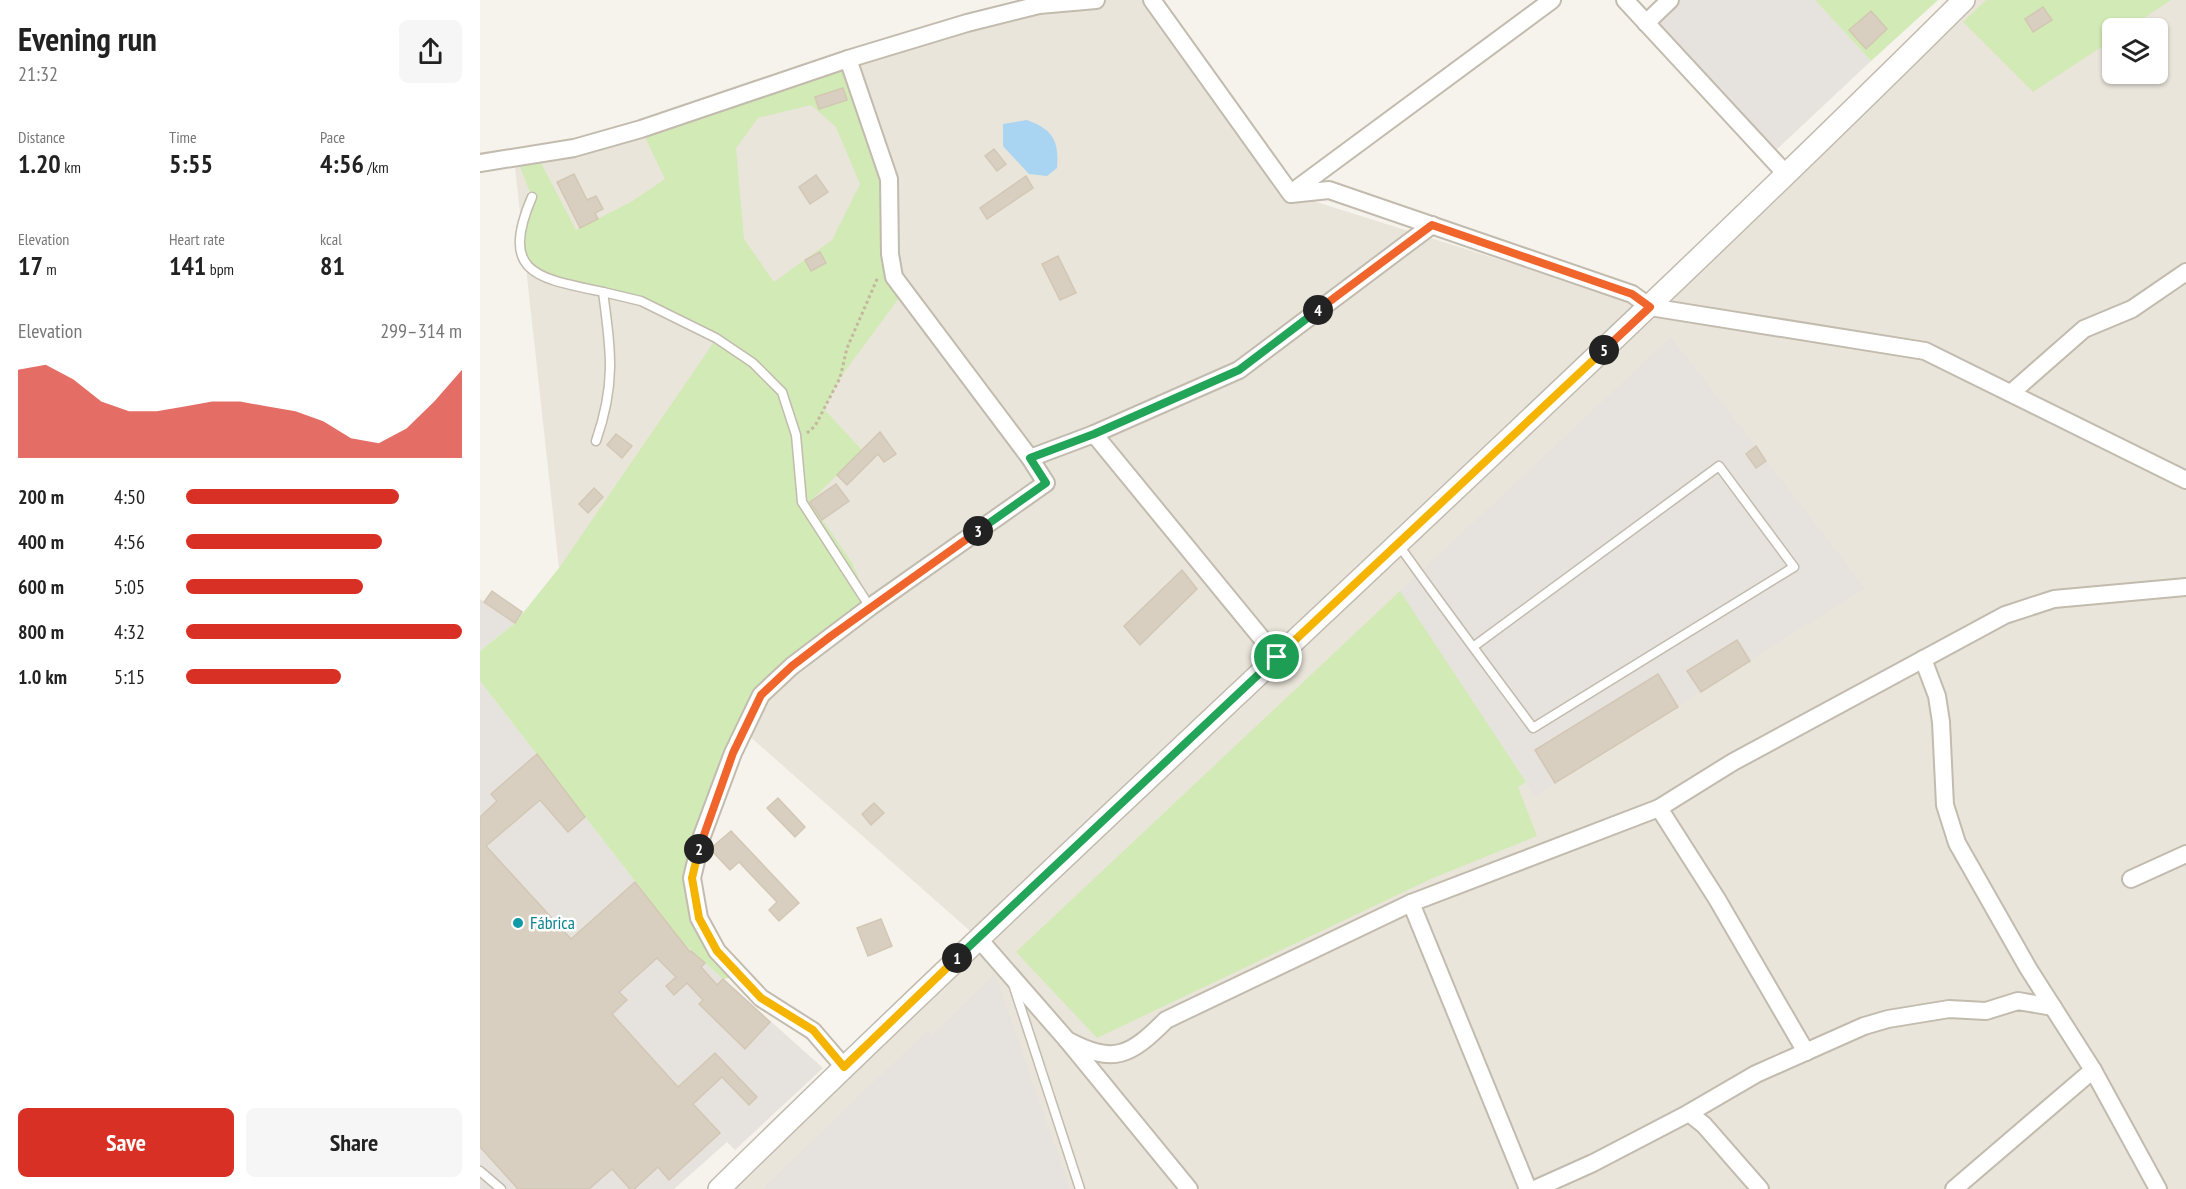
<!DOCTYPE html>
<meta charset="utf-8">
<style>
:root{--surface:#fff;--page:#f6f6f6;--text:#222;--muted:#767676;--accent:#d93025}
body{margin:0;font-family:"PT Sans Narrow",sans-serif;background:var(--page);color:var(--text);height:100vh;display:flex;flex-direction:column;font-size:22px;white-space:nowrap}
*{box-sizing:border-box;margin:0}
p{font-size:20px;color:var(--muted)}
.icon{flex:none;width:33px;height:33px;fill:none;stroke:currentColor;stroke-width:2;stroke-linecap:round;stroke-linejoin:round}
.map{position:relative;flex:1;overflow:hidden}
.side{display:flex;flex-direction:column;background:var(--surface);width:480px}
.side>*{flex:none}
.buttons{position:absolute;left:1622px;top:18px;display:grid;gap:12px}
.buttons a{display:grid;place-items:center;width:66px;height:66px;border-radius:9px;background:var(--surface);box-shadow:0 2px 4px #0004;font-size:30px}
.pin{position:absolute;display:grid;place-items:center;width:51px;height:51px;color:#fff;margin:-26px;border:3px solid #fff;border-radius:50%;box-shadow:0 2px 6px #0007}
.km{position:absolute;width:30px;height:30px;margin:-15px;border-radius:50%;background:#222;color:#fff;font-size:16px;line-height:30px;text-align:center}
.round{display:grid;place-items:center;flex:none;width:63px;height:63px;border-radius:9px;background:var(--page)}
.head{display:flex;align-items:center;justify-content:space-between;height:102px;padding:0 18px}
h1{font-size:33px;font-weight:800;line-height:45px}
.figures{display:grid;grid-template-columns:repeat(3,1fr);gap:9px;height:102px;padding:6px 18px}
.figures div{display:grid;align-content:center}
.figures b{font-size:26px;font-weight:800}
.figures small{font-size:16px;font-weight:400}
.figures p{font-size:16px}
.chart{height:168px;padding:12px 18px}
.chart p{display:flex;justify-content:space-between}
.chart svg{width:100%;height:108px;margin-top:6px;fill:var(--accent);opacity:.7}
.action{display:flex;gap:12px;margin-top:auto;padding:12px 18px}
.action a{flex:1;height:69px;border-radius:9px;background:var(--accent);color:#fff;font-size:24px;font-weight:800;line-height:69px;text-align:center}
.action a+a{background:var(--page);color:var(--text)}
ul{padding:0 18px;list-style:none;font-size:20px}
li{display:grid;grid-template-columns:96px 72px 1fr;align-items:center;height:45px}
li i{height:15px;border-radius:8px;background:var(--accent)}
main{display:flex;flex:1;min-height:0}
.map>svg:first-child{display:block}
.residential{fill:#eae5da;fill-rule:evenodd}
.industrial{fill:#e6e2dd}
.green{fill:#d2eab5;fill-rule:evenodd}
.water{fill:#a9d4f2}
.building{fill:#d8cfc1;stroke:#d3c7b4;stroke-width:1.5}
.lines{fill:none;stroke-linecap:round;stroke-linejoin:round}
.service-casing{stroke:#c2bbae;stroke-width:11}
.minor-casing{stroke:#c2bbae;stroke-width:20}
.tertiary-casing{stroke:#c2bbae;stroke-width:24}
.path{stroke:#c4b79f;stroke-width:3;stroke-dasharray:3 3;stroke-linecap:butt}
.service{stroke:#fff;stroke-width:8}
.minor{stroke:#fff;stroke-width:16}
.tertiary{stroke:#fff;stroke-width:21}
.split-1-casing{stroke:#fff;stroke-width:12}
.split-2-casing{stroke:#fff;stroke-width:12}
.split-3-casing{stroke:#fff;stroke-width:12}
.split-4-casing{stroke:#fff;stroke-width:12}
.split-5-casing{stroke:#fff;stroke-width:12}
.split-6-casing{stroke:#fff;stroke-width:12}
.split-1{stroke:#22a559;stroke-width:8}
.split-2{stroke:#f5b400;stroke-width:8}
.split-3{stroke:#f0652b;stroke-width:8}
.split-4{stroke:#22a559;stroke-width:8}
.split-5{stroke:#f0652b;stroke-width:8}
.split-6{stroke:#f5b400;stroke-width:8}
.culture-dot{fill:#0f9aa8;stroke:#fff;stroke-width:2}
.labels{text-anchor:middle;stroke-width:5;stroke-linejoin:round;paint-order:stroke}
.culture-label{font-size:18px;fill:#0d838f;stroke:#fff;text-anchor:start}
</style>
<main>
<section class="side">
<div class="head"><div><h1>Evening run</h1><p>21:32</p></div><a class="round"><svg class="icon" aria-label="share" viewBox="0 0 24 24"><path d="M12 15V3M7 8l5-5 5 5M5 13v7h14v-7"/></svg></a></div>
<div class="figures">
<div><p>Distance</p><b>1.20<small> km</small></b></div>
<div><p>Time</p><b>5:55</b></div>
<div><p>Pace</p><b>4:56<small> /km</small></b></div>
</div>
<div class="figures">
<div><p>Elevation</p><b>17<small> m</small></b></div>
<div><p>Heart rate</p><b>141<small> bpm</small></b></div>
<div><p>kcal</p><b>81</b></div>
</div>
<div class="chart"><p><span>Elevation</span>299–314 m</p>
<svg viewBox="0 0 160 44" preserveAspectRatio="none"><path d="M0 44V8L10 6L20 12L30 21L40 25L50 25L60 23L70 21L80 21L90 23L100 25L110 29L120 36L130 38L140 32L150 21L160 8V44z"/></svg>
</div>
<ul>
<li><b>200 m</b>4:50<i style="width:77%"></i></li>
<li><b>400 m</b>4:56<i style="width:71%"></i></li>
<li><b>600 m</b>5:05<i style="width:64%"></i></li>
<li><b>800 m</b>4:32<i style="width:100%"></i></li>
<li><b>1.0 km</b>5:15<i style="width:56%"></i></li>
</ul>
<div class="action"><a>Save</a><a>Share</a></div>
</section>
<div class="map">
<svg width="1706" height="1189" viewBox="0 0 1706 1189">
<rect width="100%" height="100%" fill="#f6f3ec"/>
<path class="residential" d="M616,0H672L811,194L1170,307L1484,0H1706V1189H239L498,938L79,568L34,158L559,5ZM1632,28H1677V74H1632Z"/>
<g class="industrial">
<path d="M1201,0H1335L1391,61L1295,151L1177,22Z"/>
<path d="M1191,337L1385,588L1055,796L920,591Z"/>
<path d="M0,599L35,623L0,651Z"/>
<path d="M0,681L202,942L343,1068L255,1150L247,1142L194,1189H0Z"/>
<path d="M515,974L590,1189H282L448,1030L452,1035Z"/>
</g>
<g class="green">
<path d="M1335,0H1458L1391,61Z"/>
<path d="M1506,0H1691L1649,28H1632V40L1553,92L1483,22Z"/>
<path d="M366,59L409,179L414,277L419,298L360,378L344,409L382,450L330,502L373,564L390,607L281,695L212,878L219,918L260,976L243,979L202,942L0,681V651L35,623L79,568L236,339L161,301L51,271L40,252L52,197L40,167L61,163L96,230L151,202L185,179L161,129ZM331,105L356,127L380,184L352,240L294,282L264,239L256,148L278,118Z"/>
<path d="M920,591L1046,782L1038,787L1057,836L953,878L617,1038L536,952Z"/>
</g>
<path class="water" d="M547,120C573,130 579,140 577,168L567,176L549,174L523,146V124Z"/>
<g class="building">
<path d="M1563,7L1572,20L1553,32L1545,19Z"/>
<path d="M1391,11L1407,29L1386,49L1369,30Z"/>
<path d="M363,88L367,100L339,109L335,97Z"/>
<path d="M514,149L526,164L517,171L505,156Z"/>
<path d="M94,174L107,200L116,196L123,209L115,213L118,219L100,228L77,182Z"/>
<path d="M336,175L348,192L330,204L319,187Z"/>
<path d="M546,176L553,188L507,219L500,208Z"/>
<path d="M340,252L346,263L331,271L325,260Z"/>
<path d="M578,256L596,293L580,300L562,264Z"/>
<path d="M400,432L416,454L404,462L398,454L367,485L357,475Z"/>
<path d="M136,434L152,446L142,458L127,445Z"/>
<path d="M1276,446L1286,461L1276,468L1266,454Z"/>
<path d="M356,484L369,501L342,520L330,502Z"/>
<path d="M114,488L123,497L108,513L99,504Z"/>
<path d="M702,570L717,589L660,645L644,626Z"/>
<path d="M12,591L42,612L35,623L4,602Z"/>
<path d="M1257,640L1270,661L1221,692L1207,671Z"/>
<path d="M1178,674L1198,707L1075,783L1055,750Z"/>
<path d="M57,754L105,817L88,832L60,800L6,846L91,939L155,882L210,952L211,951L225,963L221,967L237,985L243,979L290,1022L265,1049L219,1004L223,1000L207,983L194,995L186,986L196,977L177,958L139,992L147,1000L132,1014L198,1087L235,1053L277,1097L269,1105L242,1077L213,1104L240,1133L189,1180L178,1167L154,1189H150L132,1169L109,1189H38L0,1147V817L17,801L11,794Z"/>
<path d="M298,798L325,827L315,837L287,808Z"/>
<path d="M394,803L404,813L391,825L382,814Z"/>
<path d="M251,831L319,903L299,921L289,910L297,902L259,862L250,870L230,849Z"/>
<path d="M401,919L412,946L388,956L377,928Z"/>
</g>
<g class="lines">
<defs>
<g id="service">
<path d="M52,197C19,274 57,278 123,292"/>
<path d="M116,441C136,384 131,351 123,292L161,301L236,338L273,363L302,392L316,435L322,502L390,607"/>
<path d="M918,544C962,606 1008,667 1053,728L1314,567L1239,466L993,647"/>
<path d="M533,984L600,1189"/>
<path d="M0,1171L21,1189"/>
</g>
<g id="minor">
<path d="M672,0L811,194L849,190L1152,294L1170,307L1445,351L1706,480"/>
<path d="M1145,0L1307,175"/>
<path d="M1166,23L1190,0"/>
<path d="M368,59L409,179L410,254L414,277L550,458L614,434L759,370L952,225"/>
<path d="M0,163L94,148L161,129L368,59L487,23L559,5L616,0"/>
<path d="M811,193L1072,0"/>
<path d="M1531,393L1604,329L1652,309L1706,272"/>
<path d="M614,434L797,657"/>
<path d="M1443,659L1457,696L1461,722L1465,805L1477,843L1548,968L1613,1070L1678,1189"/>
<path d="M1179,808L1237,899L1326,1052"/>
<path d="M1651,879L1706,854"/>
<path d="M931,903L1048,1189"/>
<path d="M498,938L587,1040L709,1189"/>
<path d="M587,1040C634,1065 650,1056 686,1020L931,903L1179,808L1253,762L1525,615L1574,599L1706,587"/>
<path d="M364,1067L333,1031L281,998L237,951L219,918L212,878L222,836L253,753L281,695L312,666L390,607L566,483L550,458"/>
<path d="M1209,1113L1224,1125L1280,1189"/>
<path d="M1055,1189L1113,1163L1209,1113L1276,1074L1384,1026L1408,1019L1469,1009L1506,1011L1538,1001L1573,1007"/>
<path d="M1474,1189L1613,1070"/>
</g>
<path id="tertiary" d="M239,1189C649,788 1077,404 1484,0"/>
</defs>
<use href="#service" class="service-casing"/>
<use href="#minor" class="minor-casing"/>
<use href="#tertiary" class="tertiary-casing"/>
<path class="path" d="M327,433L335,426L360,378L367,348L398,277"/>
<use href="#service" class="service"/>
<use href="#minor" class="minor"/>
<use href="#tertiary" class="tertiary"/>
</g>
<g class="lines">
<defs>
<path id="split-1" d="M477,958L797,657"/>
<path id="split-2" d="M219,849L212,878L219,918L237,951L281,998L333,1030L364,1067L477,958"/>
<path id="split-3" d="M219,849L253,753L281,695L312,666L351,636L498,531"/>
<path id="split-4" d="M498,531L566,483L550,458L614,434L759,370L838,310"/>
<path id="split-5" d="M838,310L952,225L1152,294L1170,307L1124,350"/>
<path id="split-6" d="M797,657L1124,350"/>
</defs>
<use href="#split-1" class="split-1-casing"/>
<use href="#split-2" class="split-2-casing"/>
<use href="#split-3" class="split-3-casing"/>
<use href="#split-4" class="split-4-casing"/>
<use href="#split-5" class="split-5-casing"/>
<use href="#split-6" class="split-6-casing"/>
<use href="#split-1" class="split-1"/>
<use href="#split-2" class="split-2"/>
<use href="#split-3" class="split-3"/>
<use href="#split-4" class="split-4"/>
<use href="#split-5" class="split-5"/>
<use href="#split-6" class="split-6"/>
</g>
<circle class="culture-dot" cx="38" cy="923" r="6"/>
<g class="labels">
<g class="culture-label">
<text x="50" y="929">Fábrica</text>
</g>
</g>
</svg>
<div class="buttons">
<a><svg class="icon" aria-label="layers" viewBox="0 0 24 24"><path d="M12 4l9 5-9 5-9-5zM3 14l9 5 9-5"/></svg></a>
</div>
<div class="pin" style="left:797px;top:657px;background:#1e9e55"><svg class="icon" aria-label="arrive" viewBox="0 0 24 24"><path d="M6 21V4h12l-3 4 3 4H6"/></svg></div>
<b class="km" style="left:477px;top:958px">1</b>
<b class="km" style="left:219px;top:849px">2</b>
<b class="km" style="left:498px;top:531px">3</b>
<b class="km" style="left:838px;top:310px">4</b>
<b class="km" style="left:1124px;top:350px">5</b>
</div>
</main>
